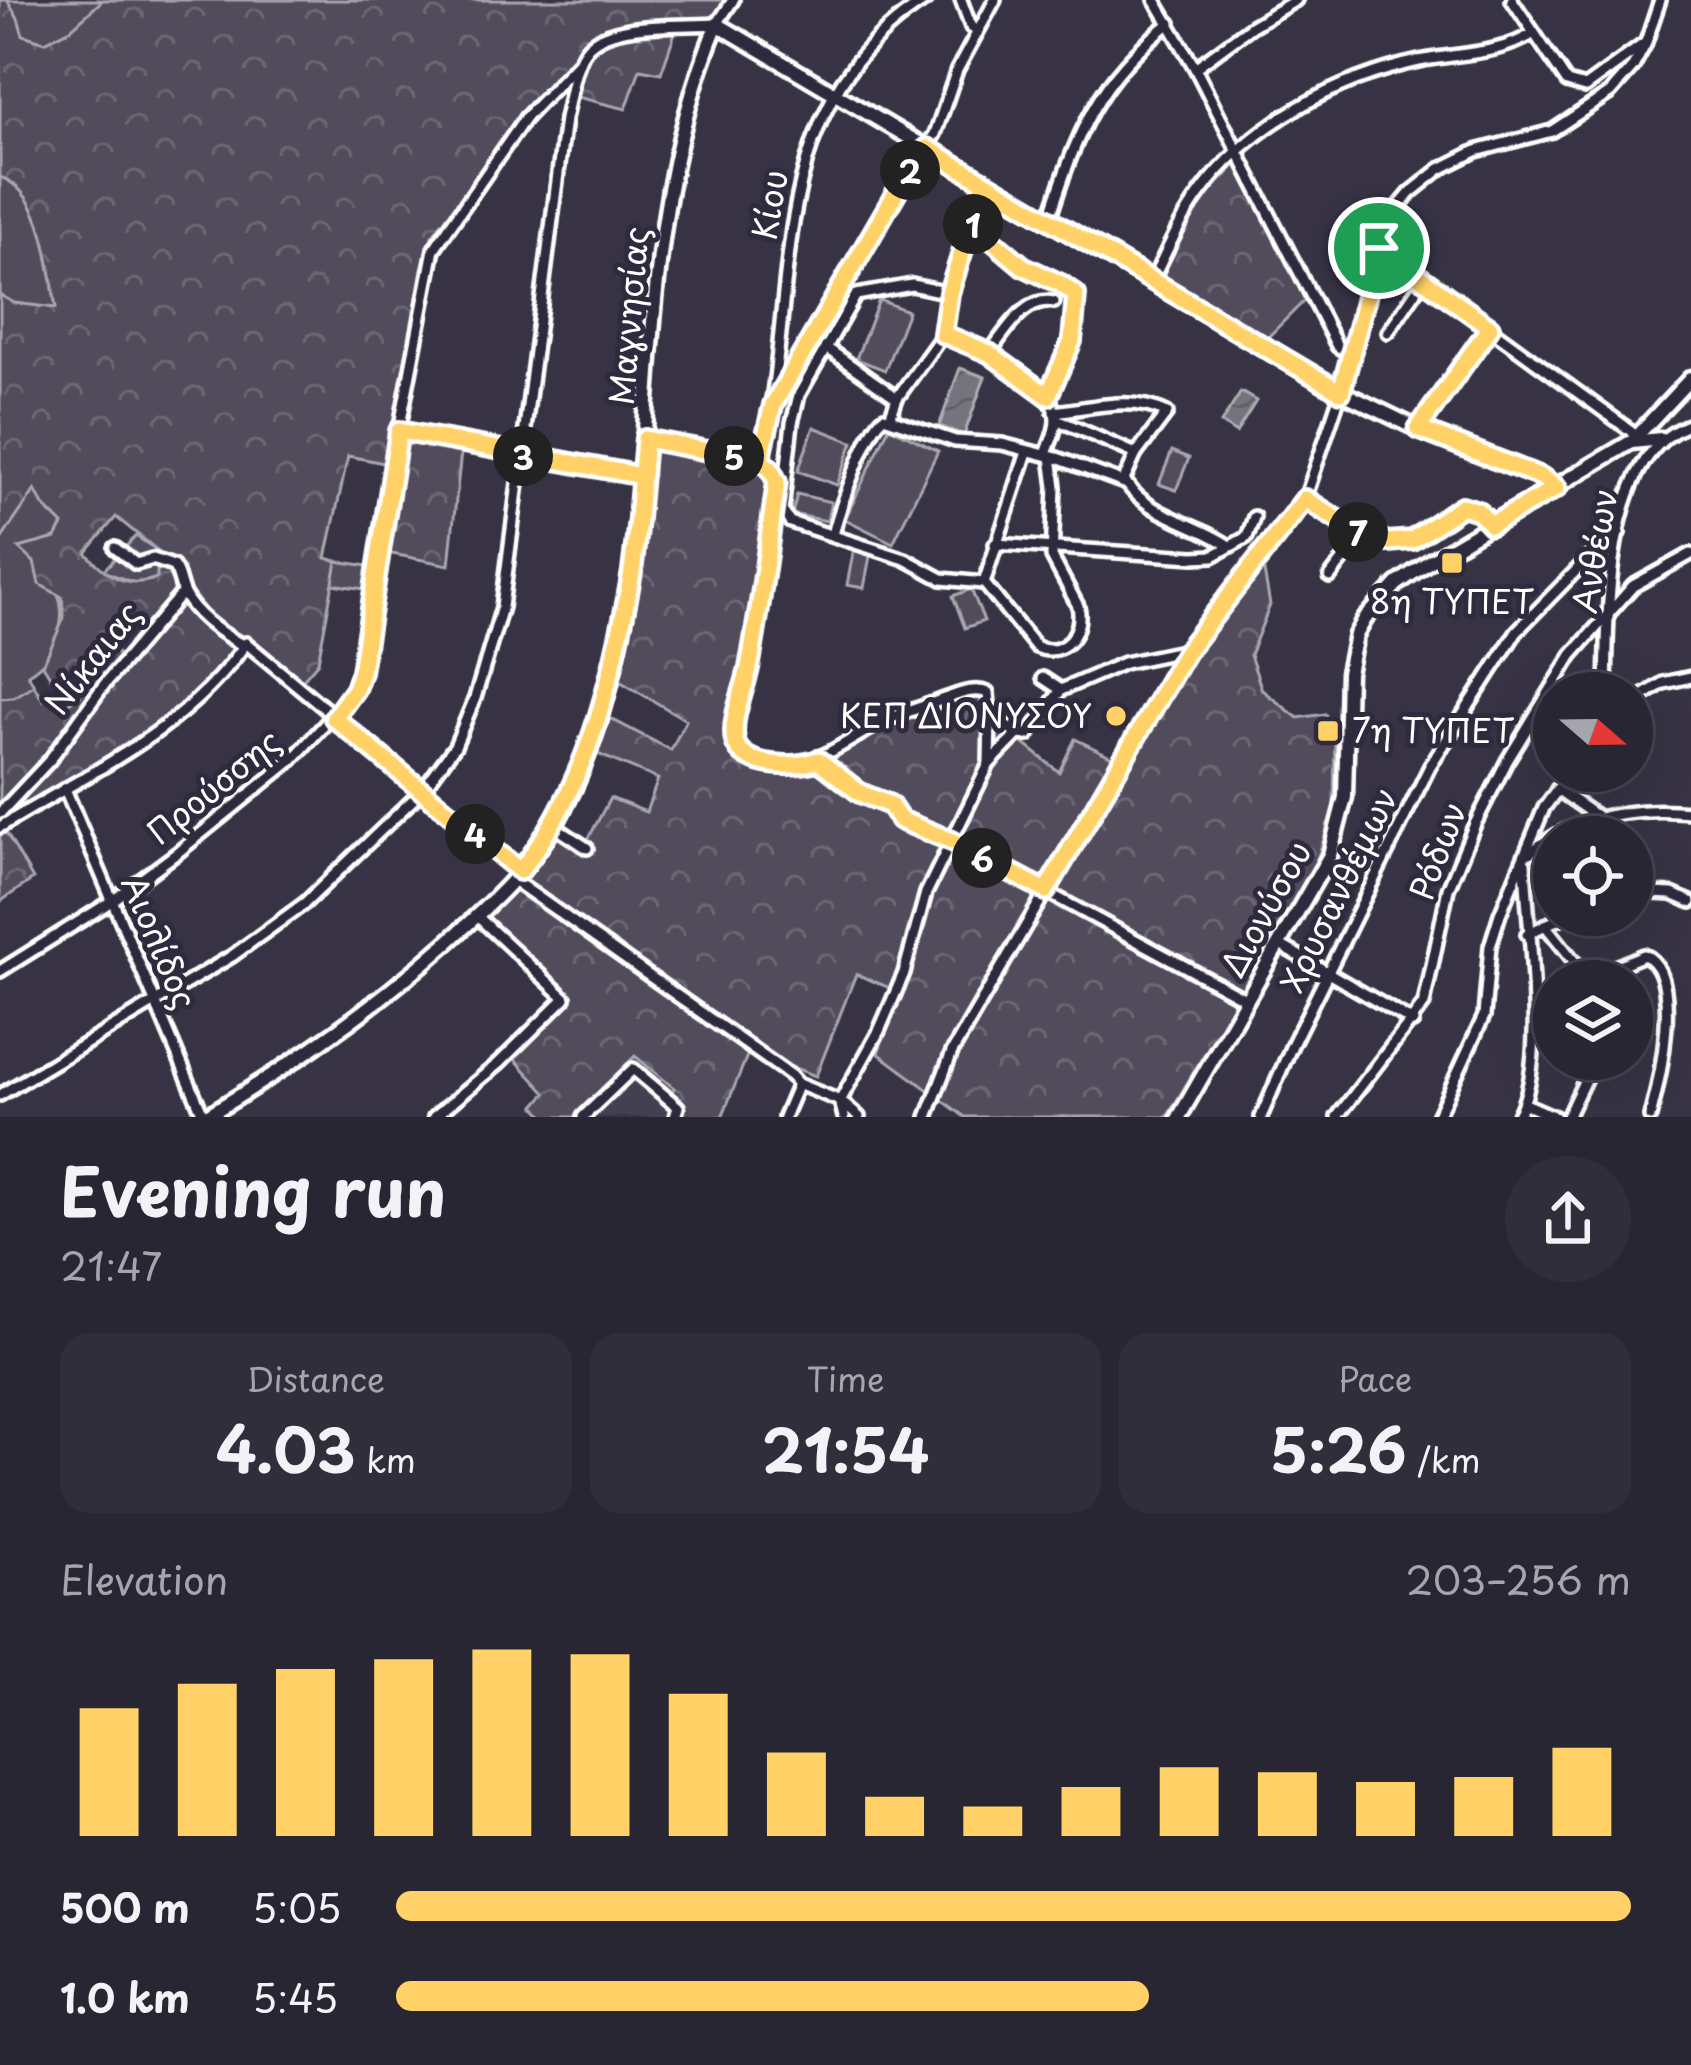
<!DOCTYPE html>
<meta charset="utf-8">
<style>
:root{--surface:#292634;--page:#312e3c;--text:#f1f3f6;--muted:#a5a5ac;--line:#45434f;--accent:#ffd166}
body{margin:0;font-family:"Playpen Sans",sans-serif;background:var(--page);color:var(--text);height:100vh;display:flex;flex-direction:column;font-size:45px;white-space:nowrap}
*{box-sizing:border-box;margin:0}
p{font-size:39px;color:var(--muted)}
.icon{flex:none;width:66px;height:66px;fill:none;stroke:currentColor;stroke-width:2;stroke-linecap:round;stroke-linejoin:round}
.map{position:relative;height:1117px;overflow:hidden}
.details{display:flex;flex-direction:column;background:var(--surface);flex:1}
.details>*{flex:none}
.needle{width:78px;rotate:110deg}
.fabs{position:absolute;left:1533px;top:672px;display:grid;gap:24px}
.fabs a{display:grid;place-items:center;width:120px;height:120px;border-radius:50%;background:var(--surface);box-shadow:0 12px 48px #0002,0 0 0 3px var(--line);font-size:60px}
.pin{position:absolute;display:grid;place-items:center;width:102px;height:102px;color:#fff;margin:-51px;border:6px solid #fff;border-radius:50%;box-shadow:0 3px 12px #0007}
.km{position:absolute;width:60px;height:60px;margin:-30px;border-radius:50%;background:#222;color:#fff;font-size:33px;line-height:60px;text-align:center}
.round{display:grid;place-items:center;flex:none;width:126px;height:126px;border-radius:63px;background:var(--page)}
.summary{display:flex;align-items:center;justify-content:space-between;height:204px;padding:0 60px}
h1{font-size:66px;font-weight:700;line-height:90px}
.metrics{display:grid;grid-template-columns:repeat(3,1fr);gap:18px;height:204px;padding:12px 60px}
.metrics div{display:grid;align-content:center;border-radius:30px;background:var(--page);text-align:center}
.metrics b{font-size:60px;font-weight:700}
.metrics small{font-size:33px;font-weight:400}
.metrics p{font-size:33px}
.chart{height:336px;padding:24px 60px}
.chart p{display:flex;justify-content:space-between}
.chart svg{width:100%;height:216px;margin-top:12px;stroke:var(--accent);stroke-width:6}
ul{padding:0 60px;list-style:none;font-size:39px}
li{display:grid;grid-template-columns:192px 144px 1fr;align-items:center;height:90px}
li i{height:30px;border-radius:15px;background:var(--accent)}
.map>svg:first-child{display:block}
.built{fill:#444051}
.green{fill:#514c5c;stroke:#a8a6ae;stroke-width:3}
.forest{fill:url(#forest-crowns);stroke:#a8a6ae;stroke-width:3;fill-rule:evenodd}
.water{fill:url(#water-waves);stroke:#adabb2;stroke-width:3}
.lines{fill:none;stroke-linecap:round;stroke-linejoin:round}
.street-casing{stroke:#fff;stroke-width:18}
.secondary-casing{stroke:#fff;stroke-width:21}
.street{stroke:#2f2a3d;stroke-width:9}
.secondary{stroke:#2f2a3d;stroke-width:12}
.route-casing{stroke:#fff;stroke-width:24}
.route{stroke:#ffd166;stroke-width:15}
.poi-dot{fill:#ffd166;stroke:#2f2a3d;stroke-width:4.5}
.labels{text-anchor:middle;stroke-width:10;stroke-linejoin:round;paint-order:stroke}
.street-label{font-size:33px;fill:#fff;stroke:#2f2a3d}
.poi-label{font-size:33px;fill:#fff;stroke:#2f2a3d}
</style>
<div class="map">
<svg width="1691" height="1117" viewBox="0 0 1691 1117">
<defs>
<pattern id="forest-crowns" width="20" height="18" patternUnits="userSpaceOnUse" patternTransform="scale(3)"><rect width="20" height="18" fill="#514c5c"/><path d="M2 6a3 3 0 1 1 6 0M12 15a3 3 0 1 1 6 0" fill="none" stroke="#6b6774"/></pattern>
<pattern id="water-waves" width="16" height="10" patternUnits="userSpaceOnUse" patternTransform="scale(3)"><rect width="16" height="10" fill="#76737f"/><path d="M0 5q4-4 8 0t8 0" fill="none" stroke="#5f5e63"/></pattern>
</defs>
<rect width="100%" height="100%" fill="#373345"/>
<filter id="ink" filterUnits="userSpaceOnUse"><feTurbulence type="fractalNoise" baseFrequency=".00833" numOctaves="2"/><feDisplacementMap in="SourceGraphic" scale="24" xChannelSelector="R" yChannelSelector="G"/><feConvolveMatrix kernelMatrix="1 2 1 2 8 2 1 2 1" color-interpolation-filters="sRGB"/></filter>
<g filter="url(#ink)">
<path class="built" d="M630,1076L660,1104L664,1101L674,1112L671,1117H590Z"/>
<g class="green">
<path d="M7,0H103L71,29L45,42L22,35L18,18Z"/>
<path d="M0,177C44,190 50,271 56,309L14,303L0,295Z"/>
<path d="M879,300L908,311L885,370L856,359Z"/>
<path d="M814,427L853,442L837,485L798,471Z"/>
<path d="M889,427L938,451L893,543L845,519Z"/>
<path d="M1172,451L1189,458L1176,490L1159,484Z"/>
<path d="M36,488L43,505L63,525L56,538L21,548C48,578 72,595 57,638C51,655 43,665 28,674L34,685L14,697L0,698V541Z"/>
<path d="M797,494L831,502L827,521L792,514Z"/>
<path d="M136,536L158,551L157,578L139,585L103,571Z"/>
<path d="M854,548L871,551L864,588L847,585Z"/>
<path d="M337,561L374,567L371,590L332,584Z"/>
<path d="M971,589L984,621L965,628L953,596Z"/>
</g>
<g class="forest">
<path d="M0,0H7L18,18L23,35L45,42L71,29L103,0H726L712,24H678L661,73L640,69L626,109L544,89L432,236L422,268L394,433L461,452L449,565L387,553L400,466L348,456L326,558L337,561L318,662L300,683L245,638L212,618L189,589L167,602L143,631L122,614L101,640L129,663L179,605H186L233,647L236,653C177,730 84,777 4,829L33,879L0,902V698L14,697L34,685L43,700L51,696L59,709L80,696L66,673L53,681L43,665L64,618L62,597L39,584L34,562L19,548L56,538L63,525L43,505L35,490L0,541V295L14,303L56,308C50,270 44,191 0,177ZM116,517L158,551L157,578C126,590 106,575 86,553Z"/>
<path d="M1237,164L1307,298L1263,342L1159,281L1202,200Z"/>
<path d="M649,443L753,462L774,476L731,750C748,767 788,775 812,767C832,761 850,742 869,732C896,716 956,690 986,693L988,715L1059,772L1075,739L1125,763L1189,655L1262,560L1270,605L1250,655L1262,690L1298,718L1325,714L1335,733L1334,810L1313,871L1167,1117H965L878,1053L900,992L856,974L816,1076L749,1051L722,1117H673L676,1110L666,1101L674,1088L635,1056L574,1117H546L535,1106L546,1093L512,1056L571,998L483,915L555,833L583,849L610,798L646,812L658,779L595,753L607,717L671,750L686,720L616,679L631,612Z"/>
</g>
<g class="water">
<path d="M960,368L985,377L964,435L939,426Z"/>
<path d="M1241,392L1256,401L1236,433L1221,423Z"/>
</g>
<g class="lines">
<defs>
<g id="street">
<path d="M961,0L971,27L977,31"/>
<path d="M1155,0L1195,68L1337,346L1350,354"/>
<path d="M1512,0L1567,82L1585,87L1644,44"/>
<path d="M1195,68L1252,26L1296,0"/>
<path d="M1049,220C1076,135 1097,79 1170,23"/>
<path d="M973,224L1023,266L1061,284L1075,295L1071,341L1048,396"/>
<path d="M1379,248L1638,436"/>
<path d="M1152,281C1167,250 1181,219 1201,192C1250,125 1338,78 1419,61C1458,53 1500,55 1534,33"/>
<path d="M949,293L912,285L856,295L799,395L792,423L782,511L790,522L905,559L942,579L984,583"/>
<path d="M1388,332L1425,278"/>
<path d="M943,334C974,347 1053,380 1056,418C1057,430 1049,444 1046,455"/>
<path d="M825,347L897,398"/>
<path d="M989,353C1005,333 1025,295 1054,302"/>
<path d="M774,404L909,173L935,134L957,70L995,0"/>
<path d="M1054,412C1093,408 1131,395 1167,413L1136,454L1123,482"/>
<path d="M890,418L897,398L943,334L949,293L985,182"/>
<path d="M1056,419L1136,454"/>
<path d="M1418,429L1490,327"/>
<path d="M399,431L642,476"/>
<path d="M645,439L760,461"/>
<path d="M760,461L776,475L777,482L749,670L736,722L737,746C781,796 839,744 881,723C901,713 923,707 944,699C959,694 974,687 988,693L990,715L1018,734L1028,735L1061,690L1124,663L1187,650"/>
<path d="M760,461C802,296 757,107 926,0"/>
<path d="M1305,499C1334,517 1376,555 1413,539C1431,532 1445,515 1462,506L1478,511L1491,525"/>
<path d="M833,535C838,513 868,426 884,417L955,441L1002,444L1057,458L1127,484C1149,516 1198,524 1229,546"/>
<path d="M995,544L1194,557L1213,556L1247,537L1254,517"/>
<path d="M115,548L136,564L153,559L173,566C180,575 179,584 184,594C196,617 222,634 244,646"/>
<path d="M1330,577L1346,556L1357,532"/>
<path d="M984,583L1036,647C1064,659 1084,632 1078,606L1052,557L1055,487L1051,457"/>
<path d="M984,583L1027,452"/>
<path d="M1043,678L1061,690"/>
<path d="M1606,693C1608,617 1603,453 1691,424"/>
<path d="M1632,703L1663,683L1691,677"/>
<path d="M818,760L860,793L890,805L900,820L952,841L1247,1000"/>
<path d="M989,764L990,715"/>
<path d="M65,789L204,1117"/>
<path d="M1557,789L1596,816"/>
<path d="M0,813L49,761L104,685L183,592"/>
<path d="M554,826L587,848"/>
<path d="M0,827C89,772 185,732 246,643L520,870"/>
<path d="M1528,854C1575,816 1631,806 1691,812"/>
<path d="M512,879L791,1076L798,1084L840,1101L859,1117"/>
<path d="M1632,892L1672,894L1691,902"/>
<path d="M1545,925L1590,981"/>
<path d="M1527,934L1567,915"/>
<path d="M1280,945L1413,1022"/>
<path d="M0,971L112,901L177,853L292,760L350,697L364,655L399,431L434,249L526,117L578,63"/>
<path d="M1589,978L1644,955C1685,971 1659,1083 1650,1117"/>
<path d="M0,1095L232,956L305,903L422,791L455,746L475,698L502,607L565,119C570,98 573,73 583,54C601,19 681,27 717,24L733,0"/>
<path d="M1525,1104L1555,1117"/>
<path d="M434,1117L499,1063L565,998L477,916"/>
<path d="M583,1117L633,1069L678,1107L675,1117"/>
<path d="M784,1117L798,1084"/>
<path d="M844,1117L840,1101L879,1031L904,973L926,893L989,764L1018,734"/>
<path d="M927,1117L952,1052L1187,650L1305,499L1341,392L1386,222L1410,193L1440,169L1476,151L1552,131L1610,93L1633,67L1645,45L1660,0"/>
<path d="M1261,1117L1292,1045L1430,766L1517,631L1603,543L1619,533"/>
<path d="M1337,1117L1424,1004L1448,889L1475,824L1507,761L1572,655L1633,586L1691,554"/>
<path d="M1437,1117L1484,1016L1490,946L1500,914L1544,808L1571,771"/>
<path d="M1517,1117C1549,1063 1527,928 1525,863"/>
<path d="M1567,1117L1595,1059"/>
</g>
<g id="secondary">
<path d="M1632,442L1661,439"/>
<path d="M205,1117C292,1065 372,1010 448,942C488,906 530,868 557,821C622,706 638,545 646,415C655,282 665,149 717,24L1333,388L1418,429L1541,477L1557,488"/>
<path d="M1179,1117L1330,855L1345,797L1348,673L1356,635L1365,619L1397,584L1430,561L1631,442L1691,378"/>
</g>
</defs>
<use href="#street" class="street-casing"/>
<use href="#secondary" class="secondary-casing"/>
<use href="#street" class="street"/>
<use href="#secondary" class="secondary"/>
</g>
</g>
<g class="lines" filter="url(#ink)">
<defs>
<path id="route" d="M1379,248L1341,392L985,182L949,293L943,334L989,353L1048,396L1072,341L1076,295L1061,284L1023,266L973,224L985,182L927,148L908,172L773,405L760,461L645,439L642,476L399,431L361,672L355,689L334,718L520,871C588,786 613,677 632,572C638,527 641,483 645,439L760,461L770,468L777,482C768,544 761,606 749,668C745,689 730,719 735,741C742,769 798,768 818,760L860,793L890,805L900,820L952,841L1046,891L1187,650L1305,499L1357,532L1388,542L1412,540L1462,506L1478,511L1491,525L1557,488L1541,477L1418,429L1490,327L1379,248"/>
</defs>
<use href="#route" class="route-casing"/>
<use href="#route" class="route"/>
</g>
<g class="poi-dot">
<rect x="1440" y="551" width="24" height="24" rx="6"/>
<circle cx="1116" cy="716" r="12"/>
<rect x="1316" y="719" width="24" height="24" rx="6"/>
</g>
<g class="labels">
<g class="street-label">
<text transform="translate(770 205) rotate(-80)" y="12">Κίου</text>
<text transform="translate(629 316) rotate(-85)" y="12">Μαγνησίας</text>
<text transform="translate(1595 551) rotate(-80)" y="12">Ανθέων</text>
<text transform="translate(93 658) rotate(-52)" y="12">Νίκαιας</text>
<text transform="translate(214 787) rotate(-39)" y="12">Προύσσης</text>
<text transform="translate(1438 851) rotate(-69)" y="12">Ρόδων</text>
<text transform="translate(1339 890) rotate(-64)" y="12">Χρυσανθέμων</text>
<text transform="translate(1266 909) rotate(-61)" y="12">Διονύσου</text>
<text transform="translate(159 942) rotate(67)" y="12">Αιολίδος</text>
</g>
<g class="poi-label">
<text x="1452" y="614">8η ΤΥΠΕΤ</text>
<text x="1092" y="728" text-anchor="end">ΚΕΠ ΔΙΟΝΥΣΟΥ</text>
<text x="1352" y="743" text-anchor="start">7η ΤΥΠΕΤ</text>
</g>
</g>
</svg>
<div class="fabs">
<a><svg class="needle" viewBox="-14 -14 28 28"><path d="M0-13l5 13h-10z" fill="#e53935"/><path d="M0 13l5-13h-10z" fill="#a5a5ac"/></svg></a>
<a><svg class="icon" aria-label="locate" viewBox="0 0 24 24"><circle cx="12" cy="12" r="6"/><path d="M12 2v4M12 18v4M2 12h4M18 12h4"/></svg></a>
<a><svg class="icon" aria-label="layers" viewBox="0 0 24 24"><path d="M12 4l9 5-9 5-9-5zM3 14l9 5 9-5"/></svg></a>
</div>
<div class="pin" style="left:1379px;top:248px;background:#1e9e55"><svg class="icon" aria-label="arrive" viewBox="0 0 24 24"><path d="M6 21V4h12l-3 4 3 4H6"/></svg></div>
<b class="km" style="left:973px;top:224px">1</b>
<b class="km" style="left:910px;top:170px">2</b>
<b class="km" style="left:523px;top:456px">3</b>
<b class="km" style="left:475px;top:834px">4</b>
<b class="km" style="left:734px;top:456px">5</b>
<b class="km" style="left:982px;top:858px">6</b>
<b class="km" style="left:1358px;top:532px">7</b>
</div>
<section class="details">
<div class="summary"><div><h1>Evening run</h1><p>21:47</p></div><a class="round"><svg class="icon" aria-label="share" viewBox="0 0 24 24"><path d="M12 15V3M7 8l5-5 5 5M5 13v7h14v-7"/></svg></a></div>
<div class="metrics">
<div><p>Distance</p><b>4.03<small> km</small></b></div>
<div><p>Time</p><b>21:54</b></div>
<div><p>Pace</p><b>5:26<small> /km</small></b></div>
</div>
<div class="chart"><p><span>Elevation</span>203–256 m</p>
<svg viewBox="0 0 160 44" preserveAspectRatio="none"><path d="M5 44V18M15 44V13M25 44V10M35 44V8M45 44V6M55 44V7M65 44V15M75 44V27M85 44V36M95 44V38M105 44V34M115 44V30M125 44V31M135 44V33M145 44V32M155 44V26"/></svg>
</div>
<ul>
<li><b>500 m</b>5:05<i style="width:100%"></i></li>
<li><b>1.0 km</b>5:45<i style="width:61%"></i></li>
</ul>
</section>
